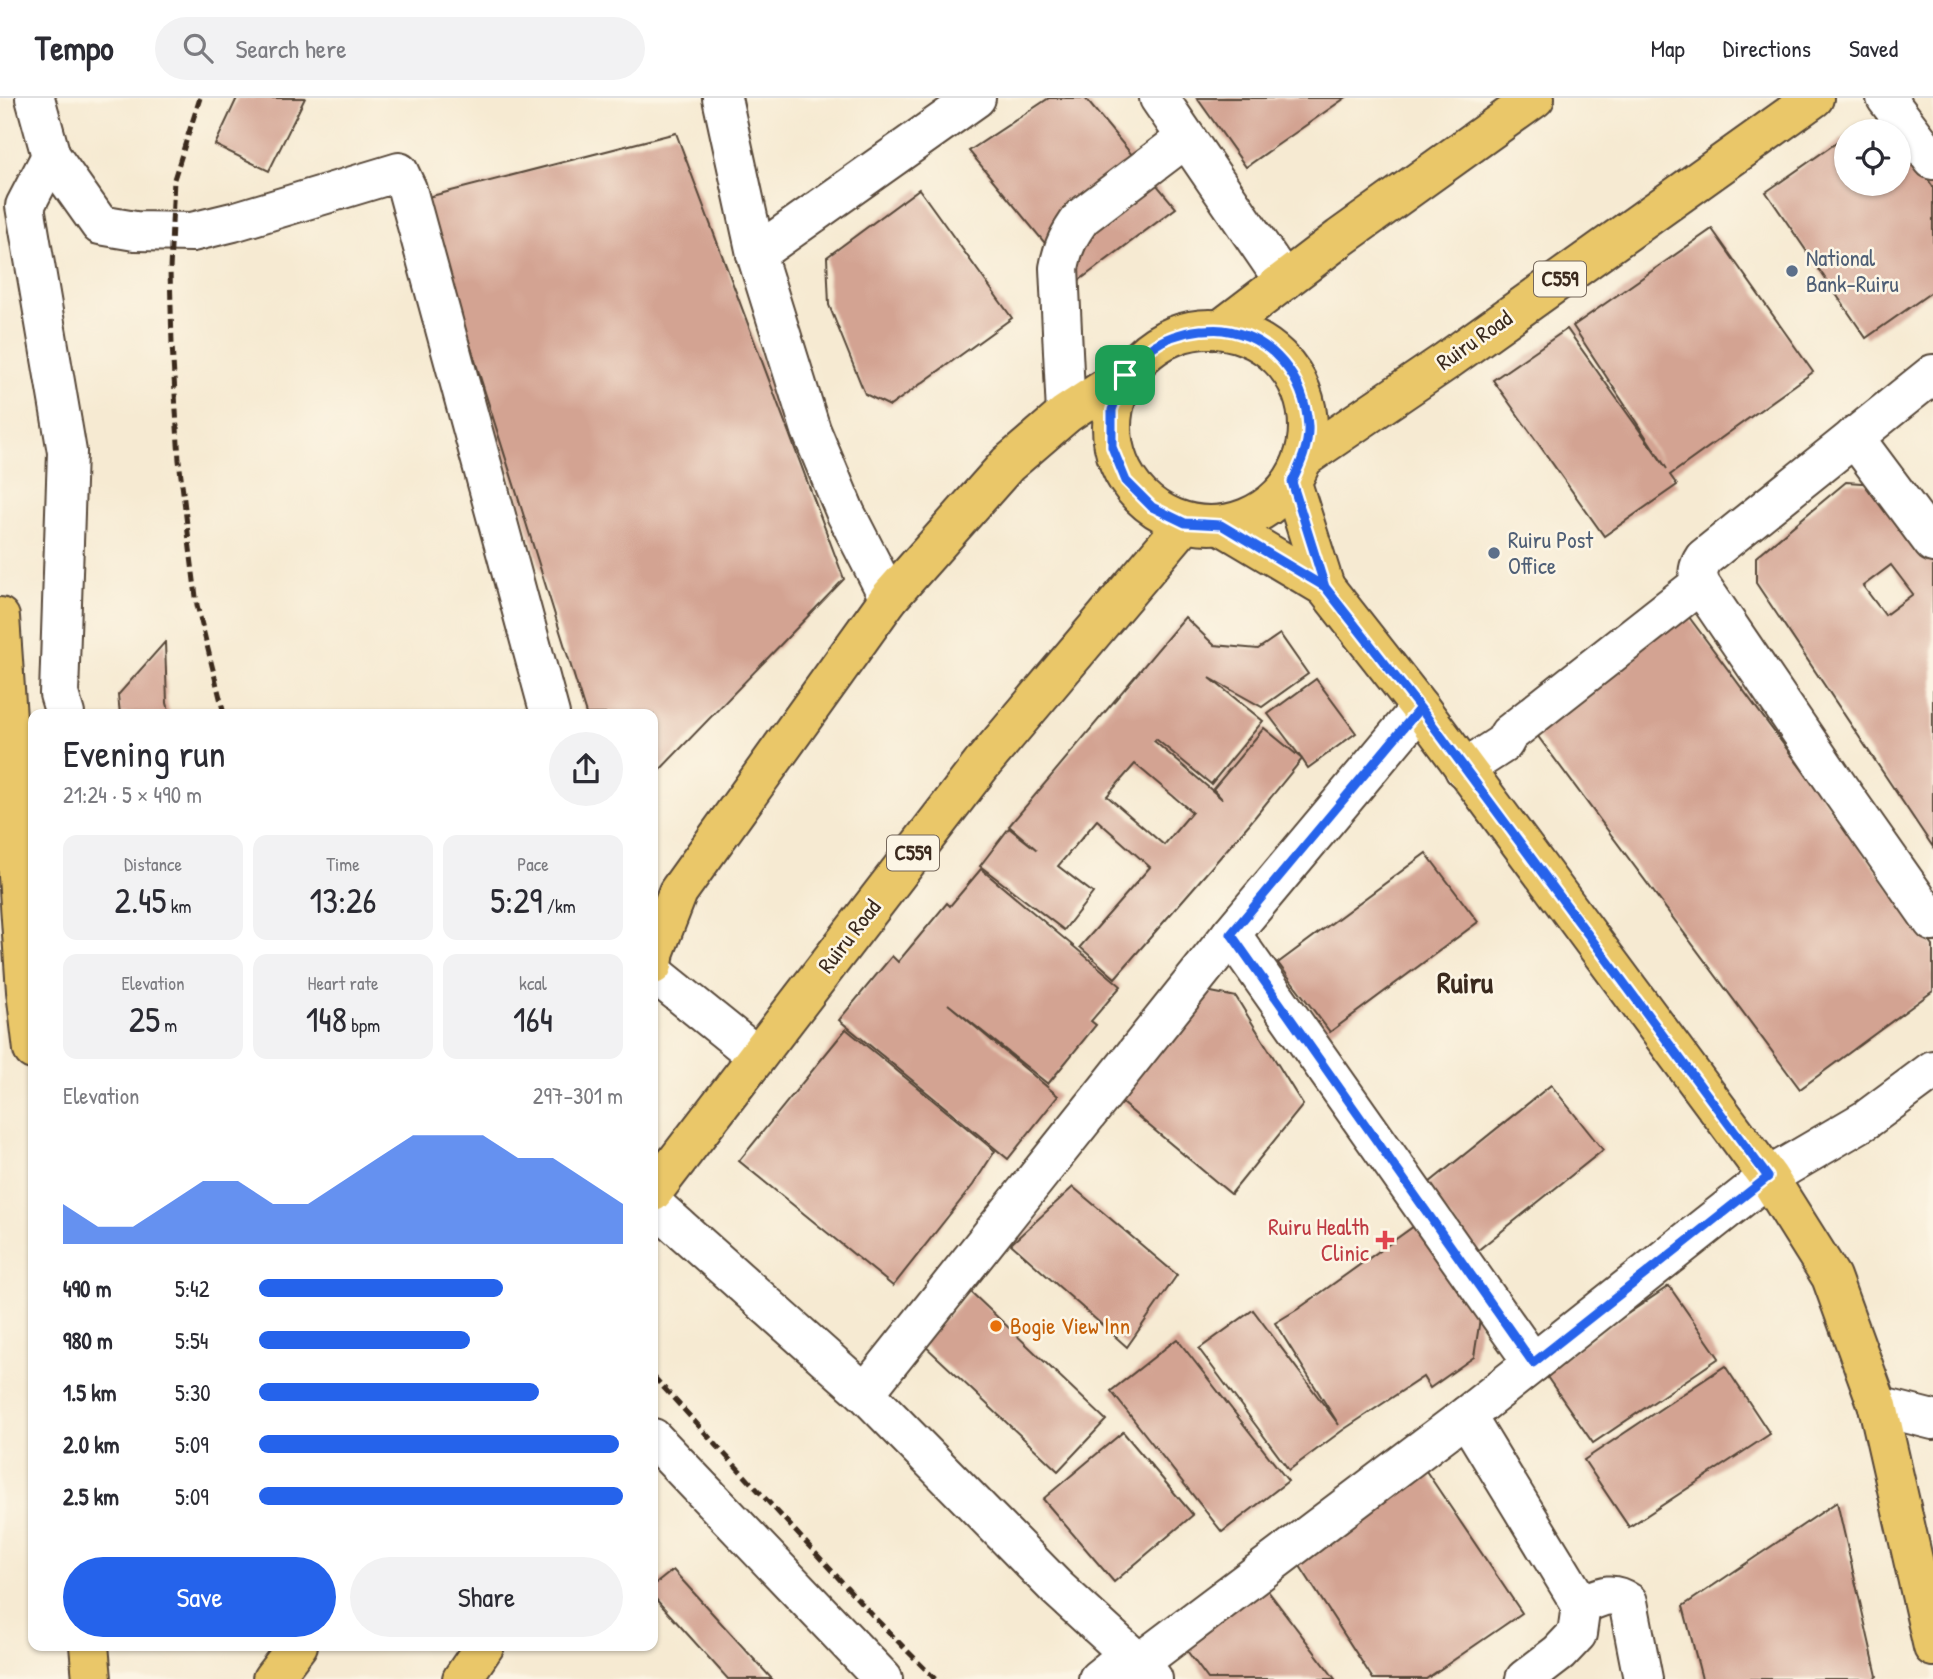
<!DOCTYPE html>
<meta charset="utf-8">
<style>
:root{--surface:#fff;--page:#f2f2f3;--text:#2b2b33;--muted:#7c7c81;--line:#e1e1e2;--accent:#2563eb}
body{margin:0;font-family:"Patrick Hand",sans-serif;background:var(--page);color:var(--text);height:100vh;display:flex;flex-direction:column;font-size:26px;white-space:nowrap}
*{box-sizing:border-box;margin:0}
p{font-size:23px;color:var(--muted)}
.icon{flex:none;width:38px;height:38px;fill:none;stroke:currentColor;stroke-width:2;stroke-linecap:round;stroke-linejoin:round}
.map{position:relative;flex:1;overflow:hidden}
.drawer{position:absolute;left:28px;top:611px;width:630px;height:942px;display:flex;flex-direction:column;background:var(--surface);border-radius:14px;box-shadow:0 2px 5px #0004}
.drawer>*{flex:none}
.tools{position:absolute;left:1834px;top:21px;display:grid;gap:14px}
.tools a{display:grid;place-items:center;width:77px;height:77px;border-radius:50%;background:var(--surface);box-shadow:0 2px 5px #0004;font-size:35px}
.pin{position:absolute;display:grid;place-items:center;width:60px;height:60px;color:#fff;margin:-30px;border-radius:14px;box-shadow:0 4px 10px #0006}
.round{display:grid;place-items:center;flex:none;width:74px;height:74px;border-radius:37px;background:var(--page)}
.summary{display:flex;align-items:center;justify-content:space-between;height:119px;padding:0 35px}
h1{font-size:38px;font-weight:600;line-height:52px}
.stats{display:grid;grid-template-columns:repeat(3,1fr);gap:10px;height:119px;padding:7px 35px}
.stats div{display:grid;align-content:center;border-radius:14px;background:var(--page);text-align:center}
.stats b{font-size:35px;font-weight:600}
.stats small{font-size:19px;font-weight:400}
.stats p{font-size:19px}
.chart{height:196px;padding:14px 35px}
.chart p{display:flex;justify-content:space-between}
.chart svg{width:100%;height:126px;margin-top:7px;fill:var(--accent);opacity:.7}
.button{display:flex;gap:14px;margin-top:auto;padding:14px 35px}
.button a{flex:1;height:80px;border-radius:42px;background:var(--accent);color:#fff;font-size:28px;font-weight:600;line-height:80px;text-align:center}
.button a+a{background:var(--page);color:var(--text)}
ul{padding:0 35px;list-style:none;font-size:23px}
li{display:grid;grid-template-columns:112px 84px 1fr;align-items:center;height:52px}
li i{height:18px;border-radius:9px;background:var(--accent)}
header{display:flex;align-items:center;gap:42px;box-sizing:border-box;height:98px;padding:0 35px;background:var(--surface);border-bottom:2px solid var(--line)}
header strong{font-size:33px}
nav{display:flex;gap:38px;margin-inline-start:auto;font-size:24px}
.search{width:490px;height:63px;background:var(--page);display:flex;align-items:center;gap:18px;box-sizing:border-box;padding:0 24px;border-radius:38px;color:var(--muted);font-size:26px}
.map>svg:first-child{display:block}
.building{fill:#d3a392;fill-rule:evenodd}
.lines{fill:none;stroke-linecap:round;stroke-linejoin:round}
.minor-casing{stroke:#574739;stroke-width:42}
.major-casing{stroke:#574739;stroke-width:42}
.highway-casing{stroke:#574739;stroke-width:42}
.minor{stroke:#fff;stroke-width:38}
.major{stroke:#eac769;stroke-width:38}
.highway{stroke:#eac769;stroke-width:38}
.rail{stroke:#3b2a1e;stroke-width:5;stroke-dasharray:10 5;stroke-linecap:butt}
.route-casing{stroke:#fff;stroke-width:14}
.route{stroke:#2563eb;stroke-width:9}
.service-dot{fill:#5c6f8a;stroke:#fcf5e5;stroke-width:2.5}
.health-dot{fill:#e0444e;stroke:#fcf5e5;stroke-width:2.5}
.food-dot{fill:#e8710a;stroke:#fcf5e5;stroke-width:2.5}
.labels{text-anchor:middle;stroke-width:5;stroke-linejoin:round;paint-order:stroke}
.shield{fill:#fcf5e5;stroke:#75675a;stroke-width:2}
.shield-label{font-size:21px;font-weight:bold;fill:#3b2a1e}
.service-label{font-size:23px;fill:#4e5e75;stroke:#fcf5e5;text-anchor:start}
.street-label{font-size:23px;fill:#3b2a1e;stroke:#fcf5e5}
.health-label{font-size:23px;fill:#be3a42;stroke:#fcf5e5;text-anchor:end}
.food-label{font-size:23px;fill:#c56008;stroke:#fcf5e5;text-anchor:start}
.district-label{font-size:30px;font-weight:bold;fill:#3b2a1e;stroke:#fcf5e5}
</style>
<header>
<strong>Tempo</strong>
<div class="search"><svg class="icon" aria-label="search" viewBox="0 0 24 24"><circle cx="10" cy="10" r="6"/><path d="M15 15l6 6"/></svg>Search here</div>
<nav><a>Map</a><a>Directions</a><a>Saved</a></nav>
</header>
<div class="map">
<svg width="1933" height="1581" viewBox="0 0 1933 1581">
<rect width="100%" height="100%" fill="#fcf5e5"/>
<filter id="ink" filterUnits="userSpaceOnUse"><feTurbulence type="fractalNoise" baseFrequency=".0143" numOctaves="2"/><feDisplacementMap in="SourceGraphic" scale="14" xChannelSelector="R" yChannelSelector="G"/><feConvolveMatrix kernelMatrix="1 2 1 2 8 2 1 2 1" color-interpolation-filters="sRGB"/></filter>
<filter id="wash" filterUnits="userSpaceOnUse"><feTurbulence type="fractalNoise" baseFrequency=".00686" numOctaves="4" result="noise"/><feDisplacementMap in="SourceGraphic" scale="28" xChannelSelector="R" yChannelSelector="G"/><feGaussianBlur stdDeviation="1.57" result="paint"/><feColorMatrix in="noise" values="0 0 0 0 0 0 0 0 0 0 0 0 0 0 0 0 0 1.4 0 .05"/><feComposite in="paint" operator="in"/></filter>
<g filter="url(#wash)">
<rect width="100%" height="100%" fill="#f6ead2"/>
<g id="blocks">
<g class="building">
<path d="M237,0H305L269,73L215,47Z"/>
<path d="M1049,0H1085L1176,110L1077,184L969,53Z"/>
<path d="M1197,0H1345L1246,69Z"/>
<path d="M676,35L844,481L653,679V616H586L424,100Z"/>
<path d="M1846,38V86H1899V44L1905,46L1933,89V193L1866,240L1766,94Z"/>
<path d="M919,91L1012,220L890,308L865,296L829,207L827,159Z"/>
<path d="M1712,131L1813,274L1670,377L1677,387L1604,438L1493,282L1567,231L1667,371L1573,228Z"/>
<path d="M1846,384L1877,386L1933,462V749L1756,485V459ZM1891,467L1913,496L1885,517L1863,488Z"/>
<path d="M1686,515L1933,848V893L1800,991L1531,629Z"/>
<path d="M1185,519L1214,547L1258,551L1280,536L1308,576L1262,609L1210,580L1263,623L1211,686L1156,641L1154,643L1222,701L1213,691L1264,630L1302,661L1268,616L1316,581L1356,635L1308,670L1302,661L1250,725L1115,880L1080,849L1150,769L1097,722L1058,768L1093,795L1064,832L980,768L1009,730L1037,752L1009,728ZM1135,666L1192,714L1164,747L1107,698Z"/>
<path d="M165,544L167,605L170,616H120L118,597Z"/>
<path d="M1426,755L1478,824L1330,934L1278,865Z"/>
<path d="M981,771L1121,888L1091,923L1096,927L1048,986L948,906L1058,998L1008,1061L839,922L892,858L898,864L947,805L950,808Z"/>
<path d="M1196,891L1236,899L1303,1007L1231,1096L1110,995Z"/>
<path d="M846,931L995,1053L973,1087L893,1188L739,1063Z"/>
<path d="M1551,987L1603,1052L1477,1153L1424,1089Z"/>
<path d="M1073,1089L1177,1177L1127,1249L1011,1146Z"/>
<path d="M1417,1126L1480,1221L1474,1259L1430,1290L1423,1279L1343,1332L1289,1372L1199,1251L1253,1212L1339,1327L1275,1225L1298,1211Z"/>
<path d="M1669,1188L1719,1260L1593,1345L1543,1273Z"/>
<path d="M971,1194L1106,1322L1058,1373L922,1245Z"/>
<path d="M1177,1241L1288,1383L1222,1434L1111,1293Z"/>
<path d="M1725,1268L1770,1336L1629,1429L1584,1362Z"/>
<path d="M1123,1334L1193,1417L1114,1484L1043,1401Z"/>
<path d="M1422,1367L1522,1515L1426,1581H1373L1291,1454Z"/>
<path d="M1837,1404L1877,1578L1873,1581H1702L1683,1508Z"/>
<path d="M673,1472L772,1581H728L653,1498V1488Z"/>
<path d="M1262,1485L1335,1581H1208L1182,1546Z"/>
</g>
</g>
</g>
<g filter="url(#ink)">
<use href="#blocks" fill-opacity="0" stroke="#574739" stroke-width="2"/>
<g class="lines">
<defs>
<g id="minor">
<path d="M35,0L51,58L100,127L135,133L192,134L233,124L399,74L407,91L550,616"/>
<path d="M722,0L756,156L811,332L846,416L889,500"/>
<path d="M1159,0L1284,183"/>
<path d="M1886,0L1933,62"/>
<path d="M51,58L25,108L67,354L59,596L65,616"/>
<path d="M756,156L976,0"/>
<path d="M1066,316L1059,170C1063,148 1069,137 1082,119L1186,40"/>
<path d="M1854,339L1933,445"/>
<path d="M1700,486L1839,690L1933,824"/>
<path d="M1464,671L1504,645L1509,636L1700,486C1697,475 1698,469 1704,460L1933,276"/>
<path d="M1231,836L1533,1265"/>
<path d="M653,874L757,958"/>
<path d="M653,1106L865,1295L1057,1490L1139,1565L1153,1581"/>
<path d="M865,1295L1231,836L1420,610"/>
<path d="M1878,1308L1933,1322"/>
<path d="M1466,1318L1581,1507L1577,1536L1559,1555L1525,1581"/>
<path d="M653,1340L883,1581"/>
<path d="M1581,1507C1599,1500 1610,1491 1628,1504L1643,1581"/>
<path d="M1139,1565L1466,1318L1768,1079L1867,1021L1933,972"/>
<path d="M1098,1581L1129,1556"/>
</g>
<g id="major">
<path d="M1221,231L1340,140L1535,0"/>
<circle cx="1210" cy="329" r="98"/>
<path d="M1304,360L1445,264L1814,0"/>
<path d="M1292,385L1325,489"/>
<path d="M1221,427L1325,489L1420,610L1768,1079L1831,1179L1878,1308L1933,1549"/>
<path d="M653,867L655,853L678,794L889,500L1008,366L1066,316L1125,277"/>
<path d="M653,1094L982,666L1185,425"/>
<path d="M272,1581L298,1547"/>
<path d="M462,1581L485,1547"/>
</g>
<g id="highway">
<path d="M0,519L26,893L33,952"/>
<path d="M89,1547L92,1581"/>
</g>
</defs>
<use href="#minor" class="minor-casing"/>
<use href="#major" class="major-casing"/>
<use href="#highway" class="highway-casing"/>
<use href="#minor" class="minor"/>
<use href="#major" class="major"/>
<use href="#highway" class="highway"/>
<g class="rail">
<path d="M200,0L174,81L170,172L172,246L179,362L197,507L224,616"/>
<path d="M653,1278L876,1521L935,1581"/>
</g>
</g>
</g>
<g class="lines" filter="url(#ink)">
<defs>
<path id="route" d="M1125,277L1112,312V349L1126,383L1152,409L1185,425L1221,427L1325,489L1420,610L1768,1079L1533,1265L1231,836L1420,610L1325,489L1292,384C1300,367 1309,348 1308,328C1305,280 1272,238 1223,232C1216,231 1208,232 1201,232C1184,234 1166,239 1151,250C1141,256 1133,269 1125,277"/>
</defs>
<use href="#route" class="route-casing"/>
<use href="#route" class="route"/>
</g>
<g class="service-dot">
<circle cx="1792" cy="173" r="7"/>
<circle cx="1494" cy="455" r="7"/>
</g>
<path class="health-dot" d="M1381.5 1131.5h7v7h7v7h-7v7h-7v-7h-7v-7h7z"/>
<circle class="food-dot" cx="996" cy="1228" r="7"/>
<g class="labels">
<g class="shield">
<rect x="1534" y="163.5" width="52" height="35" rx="5"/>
<rect x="887" y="737.5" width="52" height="35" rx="5"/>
</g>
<g class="shield-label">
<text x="1560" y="188">C559</text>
<text x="913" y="762">C559</text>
</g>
<g class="service-label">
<text x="1806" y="168">National<tspan x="1806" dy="26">Bank-Ruiru</tspan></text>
<text x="1508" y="450">Ruiru Post<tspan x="1508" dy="26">Office</tspan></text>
</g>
<g class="street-label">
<text transform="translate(1474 242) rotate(-35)" y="8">Ruiru Road</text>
<text transform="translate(849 838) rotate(-52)" y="8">Ruiru Road</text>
</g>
<g class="health-label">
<text x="1369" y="1137">Ruiru Health<tspan x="1369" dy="26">Clinic</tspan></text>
</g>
<g class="food-label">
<text x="1010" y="1236">Bogie View Inn</text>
</g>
<g class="district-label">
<text x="1465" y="895">Ruiru</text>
</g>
</g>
</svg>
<div class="tools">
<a><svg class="icon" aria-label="locate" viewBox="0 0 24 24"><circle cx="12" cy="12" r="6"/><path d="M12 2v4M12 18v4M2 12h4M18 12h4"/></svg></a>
</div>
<div class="pin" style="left:1125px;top:277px;background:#1e9e55"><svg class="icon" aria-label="arrive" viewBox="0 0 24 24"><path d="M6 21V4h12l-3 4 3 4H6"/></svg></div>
<section class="drawer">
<div class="summary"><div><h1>Evening run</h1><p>21:24 · 5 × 490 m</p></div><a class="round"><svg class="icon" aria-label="share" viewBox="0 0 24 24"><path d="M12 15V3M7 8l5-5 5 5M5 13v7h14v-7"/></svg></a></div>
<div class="stats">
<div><p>Distance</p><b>2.45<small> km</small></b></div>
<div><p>Time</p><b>13:26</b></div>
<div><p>Pace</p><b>5:29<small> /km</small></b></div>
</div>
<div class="stats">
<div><p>Elevation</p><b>25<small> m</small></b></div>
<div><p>Heart rate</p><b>148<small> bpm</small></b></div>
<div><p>kcal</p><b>164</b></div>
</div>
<div class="chart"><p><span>Elevation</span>297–301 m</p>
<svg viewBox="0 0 160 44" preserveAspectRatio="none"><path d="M0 44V30L10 38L20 38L30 30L40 22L50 22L60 30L70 30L80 22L90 14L100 6L110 6L120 6L130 14L140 14L150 22L160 30V44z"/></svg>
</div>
<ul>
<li><b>490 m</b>5:42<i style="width:67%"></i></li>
<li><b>980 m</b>5:54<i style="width:58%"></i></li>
<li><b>1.5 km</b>5:30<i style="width:77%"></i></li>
<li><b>2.0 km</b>5:09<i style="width:99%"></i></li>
<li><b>2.5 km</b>5:09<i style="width:100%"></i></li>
</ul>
<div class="button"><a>Save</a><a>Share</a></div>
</section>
</div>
